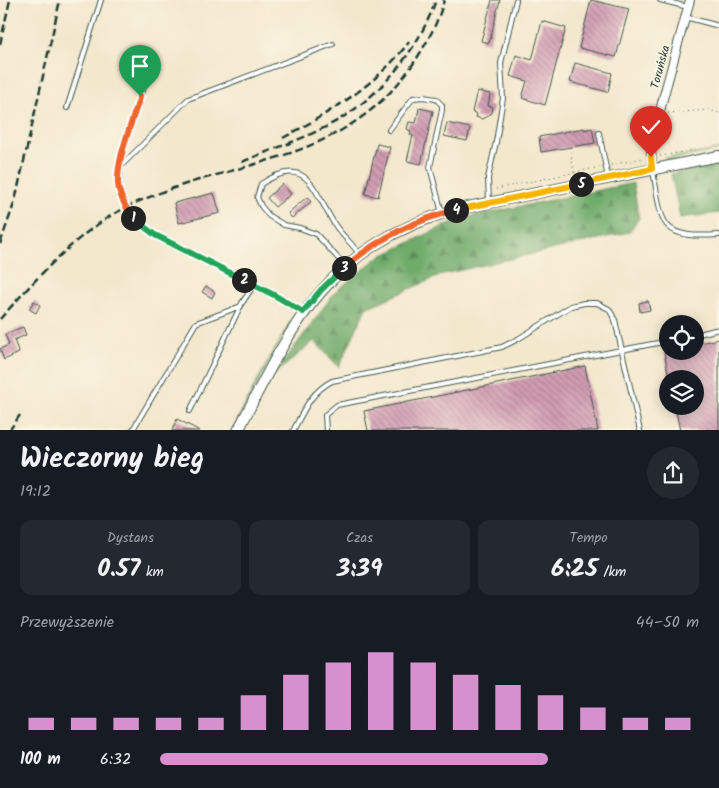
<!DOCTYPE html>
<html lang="pl">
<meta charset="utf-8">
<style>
:root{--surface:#171b24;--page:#242831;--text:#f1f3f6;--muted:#9ea1a6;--accent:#d690ce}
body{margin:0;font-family:Kalam,sans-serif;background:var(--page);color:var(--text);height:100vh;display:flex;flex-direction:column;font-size:19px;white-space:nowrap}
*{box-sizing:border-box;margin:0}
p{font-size:16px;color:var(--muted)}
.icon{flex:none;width:28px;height:28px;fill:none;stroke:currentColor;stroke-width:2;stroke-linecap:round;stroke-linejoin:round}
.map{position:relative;height:430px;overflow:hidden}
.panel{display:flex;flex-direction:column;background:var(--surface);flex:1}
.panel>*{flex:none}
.tools{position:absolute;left:659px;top:315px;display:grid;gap:10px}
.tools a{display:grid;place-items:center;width:45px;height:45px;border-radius:50%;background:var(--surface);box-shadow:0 2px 12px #0003;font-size:25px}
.pin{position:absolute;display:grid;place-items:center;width:42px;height:42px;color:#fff;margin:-51px -21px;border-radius:50% 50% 50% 0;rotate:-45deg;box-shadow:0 0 5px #0007}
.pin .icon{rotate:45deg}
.km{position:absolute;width:25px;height:25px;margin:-12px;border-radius:50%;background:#222;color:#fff;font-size:14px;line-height:25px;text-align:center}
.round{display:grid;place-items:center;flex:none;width:52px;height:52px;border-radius:26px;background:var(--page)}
.head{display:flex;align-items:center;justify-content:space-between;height:85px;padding:0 20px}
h1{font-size:28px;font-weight:700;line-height:38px}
.figures{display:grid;grid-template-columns:repeat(3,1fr);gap:8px;height:85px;padding:5px 20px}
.figures div{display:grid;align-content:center;border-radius:12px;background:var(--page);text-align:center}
.figures b{font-size:25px;font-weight:700}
.figures small{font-size:14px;font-weight:400}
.figures p{font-size:14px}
.chart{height:140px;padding:10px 20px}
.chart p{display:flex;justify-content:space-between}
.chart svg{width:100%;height:90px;margin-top:5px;stroke:var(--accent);stroke-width:6}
ul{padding:0 20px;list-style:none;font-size:16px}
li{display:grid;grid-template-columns:80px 60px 1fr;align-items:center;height:38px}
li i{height:12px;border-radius:6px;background:var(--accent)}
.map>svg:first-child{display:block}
.grass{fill:url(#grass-tufts);stroke:#558257}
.forest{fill:url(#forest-firs);stroke:#48744f}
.building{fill:url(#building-back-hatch)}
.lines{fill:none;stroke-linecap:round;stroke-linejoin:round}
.service-casing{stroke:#3f564b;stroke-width:6}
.minor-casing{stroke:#3f564b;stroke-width:10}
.tertiary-casing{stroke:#3f564b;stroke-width:12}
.path{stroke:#3f564b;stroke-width:1;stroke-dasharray:1 4;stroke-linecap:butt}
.service{stroke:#fff;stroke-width:4}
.minor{stroke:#fff;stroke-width:8}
.tertiary{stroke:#fff;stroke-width:10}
.rail{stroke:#1f3d34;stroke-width:2.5;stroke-dasharray:8 4;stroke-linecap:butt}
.split-1-casing{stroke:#fff;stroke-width:10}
.split-2-casing{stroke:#fff;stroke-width:10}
.split-3-casing{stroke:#fff;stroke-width:10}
.split-4-casing{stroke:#fff;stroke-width:10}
.split-5-casing{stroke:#fff;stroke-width:10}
.split-6-casing{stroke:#fff;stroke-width:10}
.split-1{stroke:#f0652b;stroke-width:6}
.split-2{stroke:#22a559;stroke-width:6}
.split-3{stroke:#22a559;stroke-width:6}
.split-4{stroke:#f0652b;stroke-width:6}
.split-5{stroke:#f5b400;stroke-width:6}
.split-6{stroke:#f5b400;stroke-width:6}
.labels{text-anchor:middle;stroke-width:4;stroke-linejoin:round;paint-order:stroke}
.street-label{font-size:12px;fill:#1f3d34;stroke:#fcf5e5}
</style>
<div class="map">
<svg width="719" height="431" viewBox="0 0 719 431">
<defs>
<pattern id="grass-tufts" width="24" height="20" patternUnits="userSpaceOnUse" patternTransform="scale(1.25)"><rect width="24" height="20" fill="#8bc67a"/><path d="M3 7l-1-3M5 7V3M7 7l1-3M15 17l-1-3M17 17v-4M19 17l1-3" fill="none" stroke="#71a265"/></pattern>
<pattern id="forest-firs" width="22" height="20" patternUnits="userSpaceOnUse" patternTransform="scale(1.25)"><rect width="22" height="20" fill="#70ab6a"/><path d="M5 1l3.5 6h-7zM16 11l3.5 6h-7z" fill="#5b8c58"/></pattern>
<pattern id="building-back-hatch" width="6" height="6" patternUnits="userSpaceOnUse" patternTransform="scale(1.25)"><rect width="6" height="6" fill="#d19cb2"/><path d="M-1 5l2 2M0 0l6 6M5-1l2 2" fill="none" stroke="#a98092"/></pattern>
</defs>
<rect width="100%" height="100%" fill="#fcf5e5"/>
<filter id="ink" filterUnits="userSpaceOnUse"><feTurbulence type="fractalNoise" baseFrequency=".02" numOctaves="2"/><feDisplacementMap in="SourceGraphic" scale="10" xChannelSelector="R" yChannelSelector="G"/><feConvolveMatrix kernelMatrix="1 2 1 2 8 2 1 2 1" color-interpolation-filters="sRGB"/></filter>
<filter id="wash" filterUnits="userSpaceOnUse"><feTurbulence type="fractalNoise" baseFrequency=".0096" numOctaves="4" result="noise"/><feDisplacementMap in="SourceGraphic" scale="20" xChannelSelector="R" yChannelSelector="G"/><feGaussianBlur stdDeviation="1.12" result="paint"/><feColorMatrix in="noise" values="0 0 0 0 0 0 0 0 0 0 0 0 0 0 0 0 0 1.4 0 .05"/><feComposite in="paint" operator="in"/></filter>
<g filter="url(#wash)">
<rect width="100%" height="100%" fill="#f3e7cc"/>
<g class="grass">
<path d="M719,150L673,160L664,158Z"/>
<path d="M290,322L233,430L232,431L255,385Z"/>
</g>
<g class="forest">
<path d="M719,165V213L680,218L671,174Z"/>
<path d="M633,183L639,218L629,232L444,274L366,308L339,367L314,341L274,375L335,292L377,258L459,219Z"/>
</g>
<g id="blocks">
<g class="building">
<path d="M492,0H500L489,43L481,41Z"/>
<path d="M591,0L629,9L616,57L579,48Z"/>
<path d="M542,21L566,28L545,105L522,98L527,81L510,76L516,55L532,60Z"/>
<path d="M575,63L612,73L608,92L570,82Z"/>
<path d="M477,91L490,94L488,106L493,107L492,113L482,119L476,117L477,114L472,112Z"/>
<path d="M419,108L433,111L421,164L407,161L413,135H410L411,131L407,129L409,122L416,123Z"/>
<path d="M447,123L470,128L467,141L444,136Z"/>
<path d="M584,128V130L592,128L595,143L541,152L539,137Z"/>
<path d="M377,144L390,147L378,197L365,194Z"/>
<path d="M282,184L291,194L275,207L267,198Z"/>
<path d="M214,193L220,213L179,223L174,203Z"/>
<path d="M307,197L311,202L292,218L288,213Z"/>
<path d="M206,286L215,292L212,298L202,292Z"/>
<path d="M34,301L40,305L36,313L29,309Z"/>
<path d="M648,301L650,310L640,312L639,303Z"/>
<path d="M23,327L26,335L14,340L19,353L4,360L0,349L9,345L5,334Z"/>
<path d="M719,339V431H680L675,406H695V379H669L664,351H695V344Z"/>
<path d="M585,366L598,431H368L364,411Z"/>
<path d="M177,419L200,431H172Z"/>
</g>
</g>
</g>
<g filter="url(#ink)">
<use href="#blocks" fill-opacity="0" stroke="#3f564b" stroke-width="1"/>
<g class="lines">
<defs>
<g id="service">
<path d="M660,0L688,7"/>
<path d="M685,17L719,26"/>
<path d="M153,56L124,147L120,167L119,189L129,213L135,220L155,235L274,295L303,312"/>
<path d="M67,108L101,0"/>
<path d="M389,130L413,98L423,97L436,99L442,105V110L430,167L442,213"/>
<path d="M599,133L608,178"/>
<path d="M120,167L188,99L333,44"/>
<path d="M653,171C663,224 657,239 719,235"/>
<path d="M489,202L488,178L496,142L503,98L501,63L516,0"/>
<path d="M345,266L316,234L300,228L284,225L269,216L261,206L257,197L261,184C308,152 314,192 335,225C342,236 353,244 360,255"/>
<path d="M695,335L719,329"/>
<path d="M190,411L242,303L254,285"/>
<path d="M132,431L196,323L241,306"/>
<path d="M293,431C304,410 311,392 332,381L502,347L518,339L571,306L584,303H597L609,309L615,320L640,431"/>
<path d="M326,431L325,415L337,405L668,341"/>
</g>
<path id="minor" d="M652,169L651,148L664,95L690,0"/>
<path id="tertiary" d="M238,431C292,323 329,246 454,210L719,156"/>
</defs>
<use href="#service" class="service-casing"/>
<use href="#minor" class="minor-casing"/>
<use href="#tertiary" class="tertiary-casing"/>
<g class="path">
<path d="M668,113L709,110L719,113"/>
<path d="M570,147L574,173"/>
<path d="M660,156L695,150"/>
<path d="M611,165L644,158"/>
<path d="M496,189L600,167"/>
</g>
<use href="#service" class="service"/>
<use href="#minor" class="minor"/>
<use href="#tertiary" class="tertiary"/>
<g class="rail">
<path d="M0,44L10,0"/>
<path d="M283,138C330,112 376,86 409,42"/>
<path d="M242,162C275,148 310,137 340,119C384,92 419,48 436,0"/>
<path d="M0,244L15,201L60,0"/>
<path d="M0,319C35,280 80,229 127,207C229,157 341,169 413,64C426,45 438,23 444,0"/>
<path d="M9,431L20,415"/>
</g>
</g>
</g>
<g class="lines" filter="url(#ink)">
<defs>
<path id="split-1" d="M133,218C127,210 122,200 119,190C113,167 133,120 140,96"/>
<path id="split-2" d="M133,218L155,235L244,280"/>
<path id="split-3" d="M244,280L274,295L303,312L321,290L344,268"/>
<path id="split-4" d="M344,268C376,240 415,220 456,210"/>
<path id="split-5" d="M456,210L581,184"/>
<path id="split-6" d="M581,184L652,169L651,157"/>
</defs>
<use href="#split-1" class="split-1-casing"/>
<use href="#split-2" class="split-2-casing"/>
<use href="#split-3" class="split-3-casing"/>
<use href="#split-4" class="split-4-casing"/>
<use href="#split-5" class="split-5-casing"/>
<use href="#split-6" class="split-6-casing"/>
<use href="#split-1" class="split-1"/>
<use href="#split-2" class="split-2"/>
<use href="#split-3" class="split-3"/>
<use href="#split-4" class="split-4"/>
<use href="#split-5" class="split-5"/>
<use href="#split-6" class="split-6"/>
</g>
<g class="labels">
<g class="street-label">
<text transform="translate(660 67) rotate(-75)" y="4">Toruńska</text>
</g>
</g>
</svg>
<div class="tools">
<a><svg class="icon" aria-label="locate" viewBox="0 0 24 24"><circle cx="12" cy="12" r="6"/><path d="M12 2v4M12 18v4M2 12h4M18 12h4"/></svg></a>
<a><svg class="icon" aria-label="layers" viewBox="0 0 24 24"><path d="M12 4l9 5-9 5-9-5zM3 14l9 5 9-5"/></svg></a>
</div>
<div class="pin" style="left:140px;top:96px;background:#1e9e55"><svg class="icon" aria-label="arrive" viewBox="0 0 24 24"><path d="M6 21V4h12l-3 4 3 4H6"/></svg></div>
<div class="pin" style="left:651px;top:157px;background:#d93025"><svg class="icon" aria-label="check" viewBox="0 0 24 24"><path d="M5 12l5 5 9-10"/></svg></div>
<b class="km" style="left:133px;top:218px">1</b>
<b class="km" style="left:244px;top:280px">2</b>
<b class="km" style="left:344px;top:268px">3</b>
<b class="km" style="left:456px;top:210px">4</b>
<b class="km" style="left:581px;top:184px">5</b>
</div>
<section class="panel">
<div class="head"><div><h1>Wieczorny bieg</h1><p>19:12</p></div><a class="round"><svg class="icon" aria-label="share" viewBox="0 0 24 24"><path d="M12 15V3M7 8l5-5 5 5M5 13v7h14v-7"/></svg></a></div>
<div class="figures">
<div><p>Dystans</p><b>0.57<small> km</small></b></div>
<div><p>Czas</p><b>3:39</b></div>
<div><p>Tempo</p><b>6:25<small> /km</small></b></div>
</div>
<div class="chart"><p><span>Przewyższenie</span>44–50 m</p>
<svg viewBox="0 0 160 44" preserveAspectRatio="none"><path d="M5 44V38M15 44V38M25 44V38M35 44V38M45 44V38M55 44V27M65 44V17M75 44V11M85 44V6M95 44V11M105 44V17M115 44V22M125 44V27M135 44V33M145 44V38M155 44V38"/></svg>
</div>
<ul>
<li><b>100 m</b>6:32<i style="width:72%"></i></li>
</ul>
</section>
